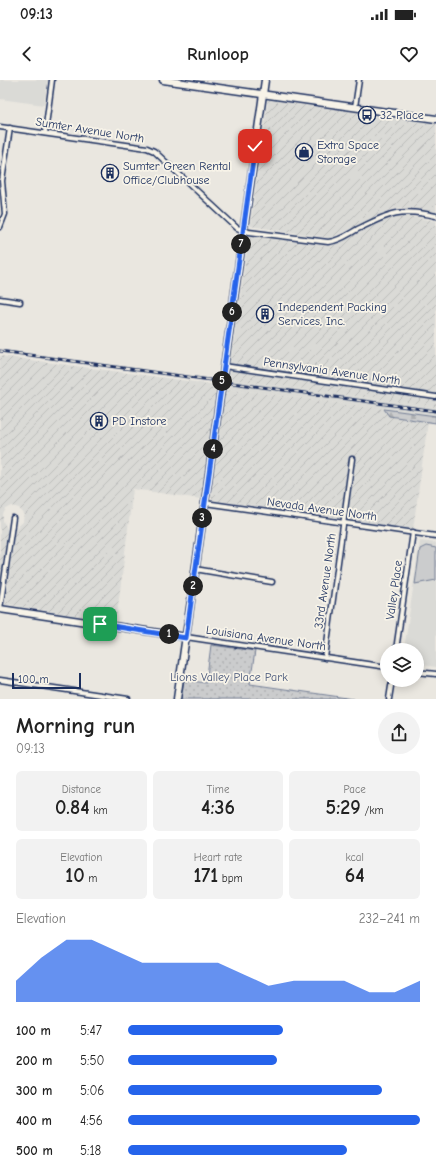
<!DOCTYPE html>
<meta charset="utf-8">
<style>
:root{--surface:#fff;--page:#f2f2f2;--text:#222;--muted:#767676;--accent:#2563eb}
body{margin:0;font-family:"Comic Neue",sans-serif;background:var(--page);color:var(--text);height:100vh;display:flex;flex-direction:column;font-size:15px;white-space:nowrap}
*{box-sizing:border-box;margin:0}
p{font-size:13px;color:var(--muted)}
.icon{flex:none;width:22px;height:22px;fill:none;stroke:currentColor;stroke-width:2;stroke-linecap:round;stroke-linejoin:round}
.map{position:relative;height:619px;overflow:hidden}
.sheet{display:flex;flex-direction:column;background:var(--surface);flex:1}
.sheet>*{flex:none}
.controls{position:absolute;left:380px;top:563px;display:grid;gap:8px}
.controls a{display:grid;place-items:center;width:44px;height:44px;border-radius:50%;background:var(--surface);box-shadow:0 2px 10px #0003;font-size:20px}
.scale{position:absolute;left:12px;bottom:10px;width:69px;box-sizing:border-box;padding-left:4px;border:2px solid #1b2f5e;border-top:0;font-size:11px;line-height:14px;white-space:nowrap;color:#1b2f5e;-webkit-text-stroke:3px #f7f3e8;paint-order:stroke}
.pin{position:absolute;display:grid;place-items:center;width:34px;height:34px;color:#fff;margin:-17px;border-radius:8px;box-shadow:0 2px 6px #0006}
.km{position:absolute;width:20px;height:20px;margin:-10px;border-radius:50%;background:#222;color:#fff;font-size:11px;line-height:20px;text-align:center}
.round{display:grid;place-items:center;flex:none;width:42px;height:42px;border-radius:21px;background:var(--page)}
.summary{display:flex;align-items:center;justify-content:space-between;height:68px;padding:0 16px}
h1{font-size:22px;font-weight:800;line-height:30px}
.metrics{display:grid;grid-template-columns:repeat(3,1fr);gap:6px;height:68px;padding:4px 16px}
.metrics div{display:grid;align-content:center;border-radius:6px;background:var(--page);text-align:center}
.metrics b{font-size:20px;font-weight:800}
.metrics small{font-size:11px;font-weight:400}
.metrics p{font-size:11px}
.chart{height:112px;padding:8px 16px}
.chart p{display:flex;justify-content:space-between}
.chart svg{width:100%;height:72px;margin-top:4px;fill:var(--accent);opacity:.7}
ul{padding:0 16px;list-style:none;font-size:13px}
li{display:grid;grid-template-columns:64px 48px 1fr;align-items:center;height:30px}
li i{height:10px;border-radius:5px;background:var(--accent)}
.status{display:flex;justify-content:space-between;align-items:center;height:28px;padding:0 20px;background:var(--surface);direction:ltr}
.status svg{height:11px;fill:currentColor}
header{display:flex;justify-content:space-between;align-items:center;height:52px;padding:0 16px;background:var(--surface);font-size:18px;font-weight:800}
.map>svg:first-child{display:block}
.built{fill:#dadad6}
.industrial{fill:url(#industrial-furrows)}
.green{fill:#cbcccd;stroke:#737e96}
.forest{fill:url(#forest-firs);stroke:#737e96}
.park{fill:url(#park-dots);stroke:#737e96}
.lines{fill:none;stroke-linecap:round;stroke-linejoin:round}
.street-casing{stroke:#1b2f5e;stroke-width:7}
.secondary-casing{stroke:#1b2f5e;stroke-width:9}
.street{stroke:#f7f3e8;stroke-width:4}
.secondary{stroke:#f7f3e8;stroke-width:6}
.rail-casing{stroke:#1b2f5e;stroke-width:3}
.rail{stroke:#f7f3e8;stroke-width:1.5;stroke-dasharray:4.5;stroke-linecap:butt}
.route-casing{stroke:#fff;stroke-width:8}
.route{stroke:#2563eb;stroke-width:5}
.labels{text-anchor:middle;stroke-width:3.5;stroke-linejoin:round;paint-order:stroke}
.poi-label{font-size:12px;fill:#1b2f5e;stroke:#f7f3e8;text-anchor:start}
.street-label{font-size:12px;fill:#1b2f5e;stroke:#f7f3e8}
.park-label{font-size:12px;fill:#47567a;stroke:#f7f3e8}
</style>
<div class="status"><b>09:13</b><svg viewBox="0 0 49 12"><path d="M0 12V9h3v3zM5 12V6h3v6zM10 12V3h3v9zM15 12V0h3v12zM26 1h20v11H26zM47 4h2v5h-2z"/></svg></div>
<header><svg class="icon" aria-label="back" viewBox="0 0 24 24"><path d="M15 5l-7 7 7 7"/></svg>Runloop<svg class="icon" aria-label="heart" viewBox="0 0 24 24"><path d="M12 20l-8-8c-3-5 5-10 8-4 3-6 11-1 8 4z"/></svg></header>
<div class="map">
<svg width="436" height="619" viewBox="0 0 436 619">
<defs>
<pattern id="industrial-furrows" width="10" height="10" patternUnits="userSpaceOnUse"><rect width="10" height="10" fill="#dadad6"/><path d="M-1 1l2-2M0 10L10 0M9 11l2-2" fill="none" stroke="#babbba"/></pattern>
<pattern id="forest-firs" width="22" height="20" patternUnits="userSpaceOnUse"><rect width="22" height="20" fill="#cbcccd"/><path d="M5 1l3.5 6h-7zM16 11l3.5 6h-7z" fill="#aeb0b2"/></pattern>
<pattern id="park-dots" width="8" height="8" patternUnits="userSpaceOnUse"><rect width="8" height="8" fill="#cbcccd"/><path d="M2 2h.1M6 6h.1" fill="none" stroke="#aeb0b2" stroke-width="1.8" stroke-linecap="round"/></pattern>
</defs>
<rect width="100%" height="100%" fill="#eae7e0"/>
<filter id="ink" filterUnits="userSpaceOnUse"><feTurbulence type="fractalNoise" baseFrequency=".025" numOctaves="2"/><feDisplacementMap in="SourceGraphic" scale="8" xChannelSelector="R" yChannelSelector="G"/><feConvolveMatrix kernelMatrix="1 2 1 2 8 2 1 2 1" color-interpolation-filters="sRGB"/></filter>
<g filter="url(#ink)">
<g class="built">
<path d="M0,0H48L44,25L0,19Z"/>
<path d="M228,296L232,299L436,327V336L232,309L225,313Z"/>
<path d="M420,461L436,463V587L417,584V570H404Z"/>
</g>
<g class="industrial">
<path d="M268,20L436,44V133L401,128L393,129L330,158L250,146Z"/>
<path d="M402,135L436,141V327L231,299L228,296L249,156L327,166L334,165L393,136Z"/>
<path d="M0,276L217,305L201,419L133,409L116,542L5,524L15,449L23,442L24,434L19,428L12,426L6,429L3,434V441L8,450L0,508Z"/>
<path d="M232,309L384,329L390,336L428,342L413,449L213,420L211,417L225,313Z"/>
</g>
<path class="green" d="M426,466L436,468V500L415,504L420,469Z"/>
<path class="forest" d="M384,329L436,336V343L389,336Z"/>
<path class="park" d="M211,565L255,571L250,604L354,619H181L184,600L206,603Z"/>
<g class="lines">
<defs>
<g id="street">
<path d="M355,27L359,0"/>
<path d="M0,47L147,68L154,71L237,148L249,152L328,162C339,161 347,155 356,150C388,134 399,127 436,136"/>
<path d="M45,53L52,0"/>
<path d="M0,147L5,134L2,101L10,48"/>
<path d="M0,219L20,222"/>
<path d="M224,286L436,317"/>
<path d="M205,423L436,456"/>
<path d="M195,489L272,502"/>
<path d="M0,529L13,438"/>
<path d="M186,557L387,587"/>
<path d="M396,570L413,452"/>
<path d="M325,578L352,379"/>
<path d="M417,592L436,594"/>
<path d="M0,600L128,619"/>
<path d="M389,619L392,600"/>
</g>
<g id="secondary">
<path d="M163,0L436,39"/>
<path d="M0,529L186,557"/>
<path d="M177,619L265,0"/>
</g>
</defs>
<use href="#street" class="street-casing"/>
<use href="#secondary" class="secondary-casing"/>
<use href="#street" class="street"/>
<use href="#secondary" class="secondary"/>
<defs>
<path id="rail" d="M0,271L436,331"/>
</defs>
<use href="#rail" class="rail-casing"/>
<use href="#rail" class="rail"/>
</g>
</g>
<g class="lines" filter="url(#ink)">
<defs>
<path id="route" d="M100,544L186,558L255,66"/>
</defs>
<use href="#route" class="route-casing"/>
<use href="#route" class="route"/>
</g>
<defs>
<symbol id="bus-ring" viewBox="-11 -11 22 22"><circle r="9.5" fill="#f7f3e8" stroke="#1b2f5e" stroke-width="1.5"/><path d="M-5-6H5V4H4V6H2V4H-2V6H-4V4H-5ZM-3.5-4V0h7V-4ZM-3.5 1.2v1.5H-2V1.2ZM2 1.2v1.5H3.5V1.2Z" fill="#1b2f5e"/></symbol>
<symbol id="shop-ring" viewBox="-11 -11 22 22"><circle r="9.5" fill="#f7f3e8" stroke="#1b2f5e" stroke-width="1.5"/><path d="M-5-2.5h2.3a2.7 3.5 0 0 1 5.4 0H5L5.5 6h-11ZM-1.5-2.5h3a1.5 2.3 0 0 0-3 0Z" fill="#1b2f5e"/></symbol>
<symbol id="building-ring" viewBox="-11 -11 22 22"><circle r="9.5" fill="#f7f3e8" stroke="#1b2f5e" stroke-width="1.5"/><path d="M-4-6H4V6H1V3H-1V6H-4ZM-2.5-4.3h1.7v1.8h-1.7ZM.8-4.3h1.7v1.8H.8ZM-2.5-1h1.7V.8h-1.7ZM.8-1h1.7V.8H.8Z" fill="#1b2f5e"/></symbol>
</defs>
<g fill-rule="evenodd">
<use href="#bus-ring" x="357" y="25" width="20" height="20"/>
<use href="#shop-ring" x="294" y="62" width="20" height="20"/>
<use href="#building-ring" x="100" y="83" width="20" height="20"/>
<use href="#building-ring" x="255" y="224" width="20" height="20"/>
<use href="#building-ring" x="89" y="331" width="20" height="20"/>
</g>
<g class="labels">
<g class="poi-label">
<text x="380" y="39">32 Place</text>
<text x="317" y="69">Extra Space<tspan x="317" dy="14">Storage</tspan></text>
<text x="123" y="90">Sumter Green Rental<tspan x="123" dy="14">Office/Clubhouse</tspan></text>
<text x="278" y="231">Independent Packing<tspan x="278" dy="14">Services, Inc.</tspan></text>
<text x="112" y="345">PD Instore</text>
</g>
<g class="street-label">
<text transform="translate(90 50) rotate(9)" y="4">Sumter Avenue North</text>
<text transform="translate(332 291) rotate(8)" y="4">Pennsylvania Avenue North</text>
<text transform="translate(322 429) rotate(8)" y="4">Nevada Avenue North</text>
<text transform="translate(325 501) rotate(-82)" y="4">33rd Avenue North</text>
<text transform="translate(394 510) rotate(-82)" y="4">Valley Place</text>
<text transform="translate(266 558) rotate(8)" y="4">Louisiana Avenue North</text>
</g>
<g class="park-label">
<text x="229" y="601">Lions Valley Place Park</text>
</g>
</g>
</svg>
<div class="controls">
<a><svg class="icon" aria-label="layers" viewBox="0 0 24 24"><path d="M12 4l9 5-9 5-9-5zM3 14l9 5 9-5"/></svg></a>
</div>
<div class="scale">100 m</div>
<div class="pin" style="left:100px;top:544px;background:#1e9e55"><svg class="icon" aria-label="arrive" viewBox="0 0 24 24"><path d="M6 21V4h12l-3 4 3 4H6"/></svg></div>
<div class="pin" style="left:255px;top:66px;background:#d93025"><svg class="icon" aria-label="check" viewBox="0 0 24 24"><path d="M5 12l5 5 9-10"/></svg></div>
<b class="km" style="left:169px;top:554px">1</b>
<b class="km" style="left:193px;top:506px">2</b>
<b class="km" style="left:202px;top:438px">3</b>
<b class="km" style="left:213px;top:369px">4</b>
<b class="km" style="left:222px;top:301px">5</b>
<b class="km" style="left:232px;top:232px">6</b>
<b class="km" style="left:241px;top:164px">7</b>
</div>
<section class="sheet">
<div class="summary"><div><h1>Morning run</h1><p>09:13</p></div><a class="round"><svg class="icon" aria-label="share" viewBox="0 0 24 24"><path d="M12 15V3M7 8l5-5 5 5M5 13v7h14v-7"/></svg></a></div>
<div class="metrics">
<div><p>Distance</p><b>0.84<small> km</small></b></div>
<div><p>Time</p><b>4:36</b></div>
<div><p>Pace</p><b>5:29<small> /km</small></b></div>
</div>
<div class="metrics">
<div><p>Elevation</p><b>10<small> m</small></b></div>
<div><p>Heart rate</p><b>171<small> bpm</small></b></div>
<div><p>kcal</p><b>64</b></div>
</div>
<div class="chart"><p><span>Elevation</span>232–241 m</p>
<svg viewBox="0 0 160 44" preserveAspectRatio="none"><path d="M0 44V31L10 17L20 6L30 6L40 13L50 20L60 20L70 20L80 20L90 27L100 34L110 31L120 31L130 31L140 38L150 38L160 31V44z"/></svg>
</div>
<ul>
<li><b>100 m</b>5:47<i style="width:53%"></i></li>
<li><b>200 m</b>5:50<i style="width:51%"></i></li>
<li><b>300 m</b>5:06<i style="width:87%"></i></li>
<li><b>400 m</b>4:56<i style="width:100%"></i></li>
<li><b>500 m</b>5:18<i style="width:75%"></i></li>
</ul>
</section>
